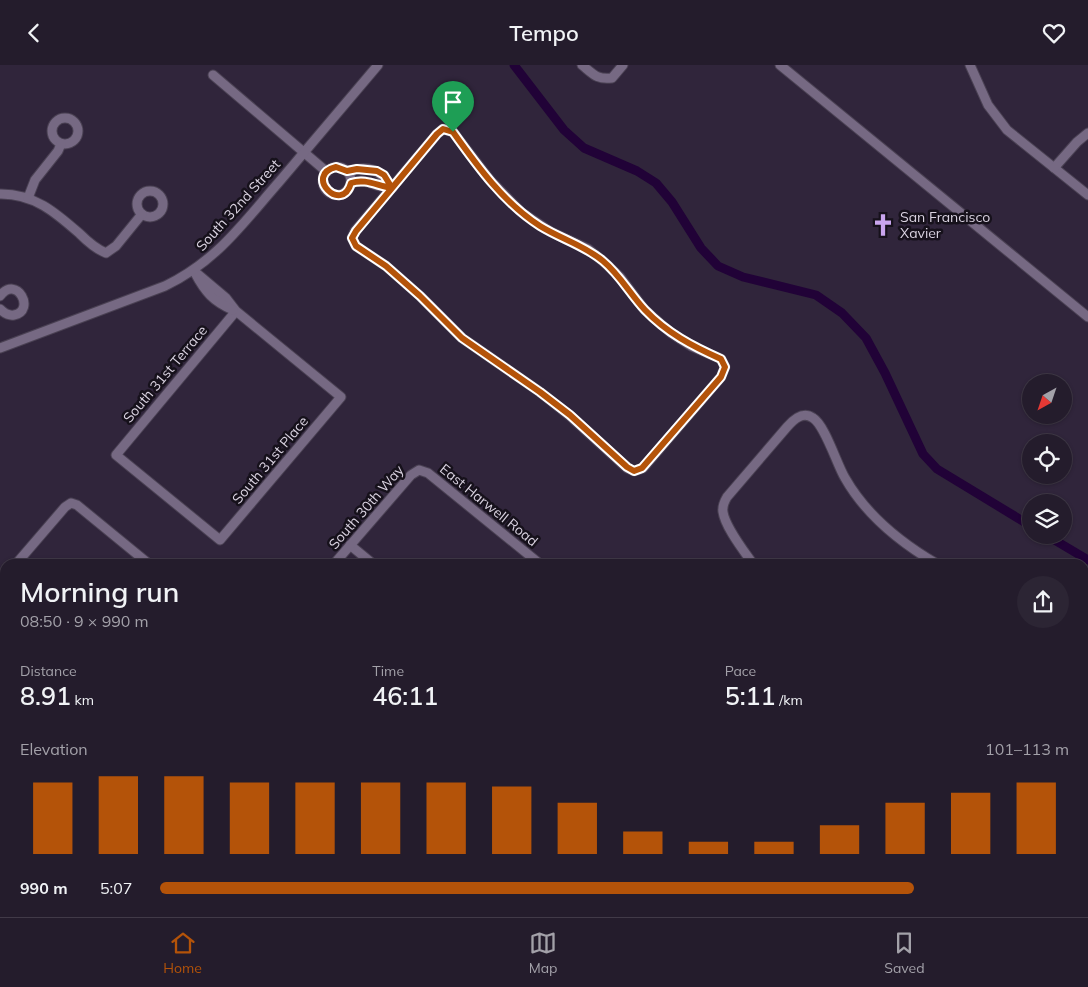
<!DOCTYPE html>
<meta charset="utf-8">
<style>
:root{--surface:#241c2c;--page:#2c2534;--text:#f1f3f6;--muted:#a3a1a9;--line:#413a48;--accent:#b45309}
body{margin:0;font-family:Mulish,sans-serif;background:var(--page);color:var(--text);height:100vh;display:flex;flex-direction:column;font-size:19px;white-space:nowrap}
*{box-sizing:border-box;margin:0}
p{font-size:16px;color:var(--muted)}
.icon{flex:none;width:28px;height:28px;fill:none;stroke:currentColor;stroke-width:2;stroke-linecap:round;stroke-linejoin:round}
.map{position:relative;flex:1;overflow:hidden}
.sheet{position:absolute;left:0px;top:494px;width:1089px;height:359px;display:flex;flex-direction:column;background:var(--surface);border-radius:15px 15px 0 0;box-shadow:0 1px 4px #0004,0 0 0 1px var(--line)}
.sheet>*{flex:none}
.needle{width:32px;rotate:220deg}
.fabs{position:absolute;left:1022px;top:309px;display:grid;gap:10px}
.fabs a{display:grid;place-items:center;width:50px;height:50px;border-radius:50%;background:var(--surface);box-shadow:0 1px 4px #0004,0 0 0 1px var(--line);font-size:25px}
.pin{position:absolute;display:grid;place-items:center;width:42px;height:42px;color:#fff;margin:-51px -21px;border-radius:50% 50% 50% 0;rotate:-45deg;box-shadow:0 0 5px #0007}
.pin .icon{rotate:45deg}
.round{display:grid;place-items:center;flex:none;width:52px;height:52px;border-radius:26px;background:var(--page)}
.overview{display:flex;align-items:center;justify-content:space-between;height:85px;padding:0 20px}
h1{font-size:28px;font-weight:600;line-height:38px}
.stats{display:grid;grid-template-columns:repeat(3,1fr);gap:8px;height:85px;padding:5px 20px}
.stats div{display:grid;align-content:center}
.stats b{font-size:25px;font-weight:600}
.stats small{font-size:14px;font-weight:400}
.stats p{font-size:14px}
.chart{height:140px;padding:10px 20px}
.chart p{display:flex;justify-content:space-between}
.chart svg{width:100%;height:90px;margin-top:5px;stroke:var(--accent);stroke-width:6}
ul{padding:0 20px;list-style:none;font-size:16px}
li{display:grid;grid-template-columns:80px 60px 1fr;align-items:center;height:38px}
li i{height:12px;border-radius:6px;background:var(--accent)}
header{display:flex;justify-content:space-between;align-items:center;height:65px;padding:0 20px;background:var(--surface);font-size:22px;font-weight:600}
.dock{display:flex;justify-content:space-around;align-items:center;height:70px;border-top:1px solid var(--line);background:var(--surface);font-size:14px;color:var(--muted)}
.dock a{display:grid;justify-items:center;gap:2px}
.dock .selected{color:var(--accent)}
.map>svg:first-child{display:block}
.lines{fill:none;stroke-linecap:round;stroke-linejoin:round}
.stream{stroke:#210237;stroke-width:2.5}
.canal{stroke:#210237;stroke-width:9}
.minor-casing{stroke:#4a4153;stroke-width:11}
.major-casing{stroke:#4a4153;stroke-width:12}
.minor{stroke:#766983;stroke-width:9}
.major{stroke:#9c71c3;stroke-width:10}
.route-casing{stroke:#fff;stroke-width:10}
.route{stroke:#b45309;stroke-width:6}
.labels{text-anchor:middle;stroke-width:5;stroke-linejoin:round;paint-order:stroke}
.street-label{font-size:14px;fill:#d9d2e0;stroke:#16111b}
.poi-label{font-size:14px;fill:#d9d2e0;stroke:#16111b;text-anchor:start}
</style>
<header><svg class="icon" aria-label="back" viewBox="0 0 24 24"><path d="M15 5l-7 7 7 7"/></svg>Tempo<svg class="icon" aria-label="heart" viewBox="0 0 24 24"><path d="M12 20l-8-8c-3-5 5-10 8-4 3-6 11-1 8 4z"/></svg></header>
<div class="map">
<svg width="1088" height="852" viewBox="0 0 1088 852">
<rect width="100%" height="100%" fill="#30253b"/>
<g class="lines">
<path class="stream" d="M215,852L219,848"/>
<g class="canal">
<path d="M514,0L564,65L584,83L637,106L656,118L672,137L701,183L718,201L743,212L816,230L842,248L866,273L885,308L923,389L937,404L1031,461"/>
<path d="M1046,470L1088,495"/>
</g>
<defs>
<g id="minor">
<path d="M582,0C593,9 597,15 612,13L623,0"/>
<path d="M780,0L1088,252"/>
<path d="M970,0L988,40L1007,65L1088,130"/>
<path d="M213,10L327,107"/>
<circle cx="65" cy="66" r="13"/>
<path d="M443,64L453,67L490,115L521,147L551,167L588,184L604,197L620,212L644,244L671,268L691,281L721,294L725,302L721,312L643,403L634,406L627,403L570,351L540,327L462,273L420,231L386,201L356,181L352,173L355,166L437,69Z"/>
<circle cx="337" cy="116" r="14"/>
<path d="M1054,103L1077,77L1088,68"/>
<path d="M347,106C369,100 380,104 392,123"/>
<path d="M351,118C365,113 367,118 379,121C383,122 388,122 392,123"/>
<circle cx="150" cy="139" r="13"/>
<path d="M1,129C35,129 56,148 80,169C88,177 96,184 106,188L116,181L142,149"/>
<path d="M28,133L35,115L58,86L61,79"/>
<path d="M194,206L226,233L236,246L341,332L220,475L116,390L236,246"/>
<path d="M195,208C205,227 213,236 233,245"/>
<path d="M0,231C17,209 36,246 14,250C8,251 4,248 0,244"/>
<path d="M0,283L165,221C217,196 243,158 279,117C312,78 345,39 378,0"/>
<path d="M350,480L373,499"/>
<path d="M16,499L65,442L71,438L77,440L149,499"/>
<path d="M334,499L411,410L419,405L428,408L540,499"/>
<path d="M753,499C744,486 725,462 723,447C722,441 724,437 727,432L787,362C794,354 803,346 813,353C825,360 837,400 845,413C866,450 901,478 937,499"/>
<path d="M1084,660L1088,655"/>
<path d="M0,675L5,679"/>
<path d="M1084,766L1088,761"/>
<path d="M0,782L5,776"/>
<path d="M0,827L5,831"/>
<path d="M25,848L31,852"/>
<path d="M205,848L211,852"/>
<path d="M469,848L475,852"/>
<path d="M786,848L791,852"/>
<path d="M1070,848L1076,852"/>
<path d="M133,852L136,848"/>
<path d="M442,852L445,848"/>
<path d="M539,852L543,848"/>
<path d="M678,852L682,848"/>
<path d="M921,852L925,848"/>
<path d="M1011,852L1014,848"/>
</g>
<g id="major">
<path d="M0,598L5,603"/>
<path d="M0,627L5,621"/>
<path d="M268,848L273,852"/>
<path d="M302,848L307,852"/>
</g>
</defs>
<use href="#minor" class="minor-casing"/>
<use href="#major" class="major-casing"/>
<use href="#minor" class="minor"/>
<use href="#major" class="major"/>
</g>
<g class="lines">
<defs>
<path id="route" d="M453,67L443,64L437,69L392,123L384,110L377,106L357,104L347,106L336,102C303,110 342,150 351,118C366,113 377,121 392,123L356,166L352,173L356,181L386,201L420,231L462,273L540,327L570,350L627,402L634,406L642,403L721,312L725,302L721,294C692,281 667,268 645,245C630,229 620,210 603,196C584,180 561,174 540,161C504,138 478,102 453,67"/>
</defs>
<use href="#route" class="route-casing"/>
<use href="#route" class="route"/>
</g>
<defs>
<symbol id="church-bare" viewBox="-9 -9 18 18"><path d="M-1.2-6h2.4v3.5h3.3v2.4h-3.3V6h-2.4V-.1h-3.3v-2.4h3.3Z" fill="#c9a5ee" stroke="#16111b" stroke-width="2.5" paint-order="stroke"/></symbol>
</defs>
<g fill-rule="evenodd">
<use href="#church-bare" x="867" y="144" width="32" height="32"/>
</g>
<g class="labels">
<g class="street-label">
<text transform="translate(238 140) rotate(-48)" y="5">South 32nd Street</text>
<text transform="translate(165 309) rotate(-50)" y="5">South 31st Terrace</text>
<text transform="translate(270 395) rotate(-50)" y="5">South 31st Place</text>
<text transform="translate(489 440) rotate(39)" y="5">East Harwell Road</text>
<text transform="translate(366 442) rotate(-49)" y="5">South 30th Way</text>
</g>
<g class="poi-label">
<text x="900" y="157">San Francisco<tspan x="900" dy="16">Xavier</tspan></text>
</g>
</g>
</svg>
<div class="fabs">
<a><svg class="needle" viewBox="-14 -14 28 28"><path d="M0-13l5 13h-10z" fill="#e53935"/><path d="M0 13l5-13h-10z" fill="#a3a1a9"/></svg></a>
<a><svg class="icon" aria-label="locate" viewBox="0 0 24 24"><circle cx="12" cy="12" r="6"/><path d="M12 2v4M12 18v4M2 12h4M18 12h4"/></svg></a>
<a><svg class="icon" aria-label="layers" viewBox="0 0 24 24"><path d="M12 4l9 5-9 5-9-5zM3 14l9 5 9-5"/></svg></a>
</div>
<div class="pin" style="left:453px;top:67px;background:#1e9e55"><svg class="icon" aria-label="arrive" viewBox="0 0 24 24"><path d="M6 21V4h12l-3 4 3 4H6"/></svg></div>
<section class="sheet">
<div class="overview"><div><h1>Morning run</h1><p>08:50 · 9 × 990 m</p></div><a class="round"><svg class="icon" aria-label="share" viewBox="0 0 24 24"><path d="M12 15V3M7 8l5-5 5 5M5 13v7h14v-7"/></svg></a></div>
<div class="stats">
<div><p>Distance</p><b>8.91<small> km</small></b></div>
<div><p>Time</p><b>46:11</b></div>
<div><p>Pace</p><b>5:11<small> /km</small></b></div>
</div>
<div class="chart"><p><span>Elevation</span>101–113 m</p>
<svg viewBox="0 0 160 44" preserveAspectRatio="none"><path d="M5 44V9M15 44V6M25 44V6M35 44V9M45 44V9M55 44V9M65 44V9M75 44V11M85 44V19M95 44V33M105 44V38M115 44V38M125 44V30M135 44V19M145 44V14M155 44V9"/></svg>
</div>
<ul>
<li><b>990 m</b>5:07<i style="width:83%"></i></li>
</ul>
</section>
</div>
<nav class="dock">
<a class="selected"><svg class="icon" aria-label="home" viewBox="0 0 24 24"><path d="M3 11l9-7 9 7M6 9v11h12V9"/></svg>Home</a>
<a><svg class="icon" aria-label="map" viewBox="0 0 24 24"><path d="M3 6l6-2 6 2 6-2v14l-6 2-6-2-6 2zM9 4v14M15 6v14"/></svg>Map</a>
<a><svg class="icon" aria-label="saved" viewBox="0 0 24 24"><path d="M7 4h10v16l-5-4-5 4z"/></svg>Saved</a>
</nav>
